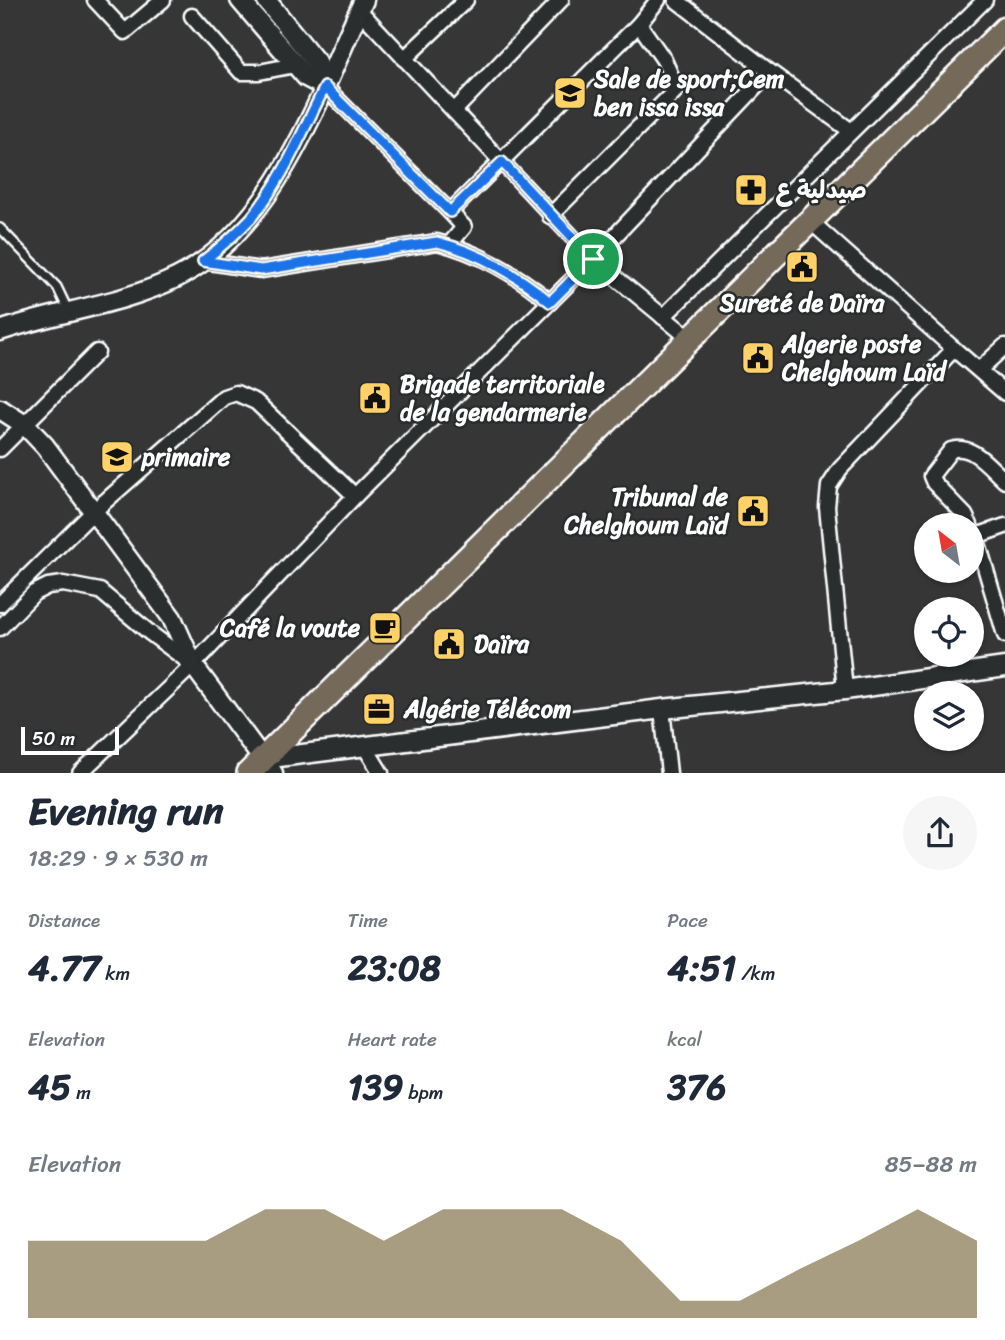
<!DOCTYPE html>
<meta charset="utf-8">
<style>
:root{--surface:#fff;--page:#f6f6f7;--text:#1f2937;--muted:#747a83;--accent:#84754c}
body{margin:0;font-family:Sriracha,"Playpen Sans Arabic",sans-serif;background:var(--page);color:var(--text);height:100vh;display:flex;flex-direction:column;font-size:26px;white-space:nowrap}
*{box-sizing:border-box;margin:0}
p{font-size:23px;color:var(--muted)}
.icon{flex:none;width:38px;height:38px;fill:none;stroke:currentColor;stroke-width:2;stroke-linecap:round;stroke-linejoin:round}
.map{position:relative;height:773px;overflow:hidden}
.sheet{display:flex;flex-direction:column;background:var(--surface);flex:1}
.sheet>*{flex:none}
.needle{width:46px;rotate:329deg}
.controls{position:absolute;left:914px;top:513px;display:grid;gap:14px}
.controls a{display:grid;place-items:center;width:70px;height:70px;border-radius:50%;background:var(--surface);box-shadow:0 2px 5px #0004;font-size:35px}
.scale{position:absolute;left:21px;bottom:18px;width:98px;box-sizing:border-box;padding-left:7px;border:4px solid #fff;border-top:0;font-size:19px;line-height:24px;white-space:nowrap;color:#fff;-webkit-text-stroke:5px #2a2d2e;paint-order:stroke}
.pin{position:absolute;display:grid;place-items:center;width:60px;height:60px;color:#fff;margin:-30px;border:4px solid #fff;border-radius:50%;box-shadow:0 2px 7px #0007}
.round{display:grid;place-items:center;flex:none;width:74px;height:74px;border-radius:37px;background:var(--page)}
.overview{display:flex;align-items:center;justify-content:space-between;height:119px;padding:0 28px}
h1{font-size:38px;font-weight:800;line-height:52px}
.metrics{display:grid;grid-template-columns:repeat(3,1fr);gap:10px;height:119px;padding:7px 28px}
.metrics div{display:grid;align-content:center}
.metrics b{font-size:35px;font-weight:800}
.metrics small{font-size:19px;font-weight:400}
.metrics p{font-size:19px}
.chart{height:196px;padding:14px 28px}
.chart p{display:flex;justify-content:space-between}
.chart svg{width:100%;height:126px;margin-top:7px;fill:var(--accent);opacity:.7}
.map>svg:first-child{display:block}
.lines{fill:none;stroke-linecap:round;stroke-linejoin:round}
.service-casing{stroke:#fff;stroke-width:12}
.minor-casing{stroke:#fff;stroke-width:19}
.tertiary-casing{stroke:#fff;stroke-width:23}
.primary-casing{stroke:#fff;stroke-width:28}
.service{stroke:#2a2d2e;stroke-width:7}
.minor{stroke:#2a2d2e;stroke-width:14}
.tertiary{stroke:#2a2d2e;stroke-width:18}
.primary{stroke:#746a5a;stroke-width:23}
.route-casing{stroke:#fff;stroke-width:14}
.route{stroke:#1a73e8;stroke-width:9}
.labels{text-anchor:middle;stroke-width:5;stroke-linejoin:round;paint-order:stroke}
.poi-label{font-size:24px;font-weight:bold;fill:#fff;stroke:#2a2d2e;text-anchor:start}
</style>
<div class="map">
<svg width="1005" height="773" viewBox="0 0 1005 773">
<rect width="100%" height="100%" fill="#373636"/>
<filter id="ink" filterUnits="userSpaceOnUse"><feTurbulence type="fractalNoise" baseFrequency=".0143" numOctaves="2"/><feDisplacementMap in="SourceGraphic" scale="14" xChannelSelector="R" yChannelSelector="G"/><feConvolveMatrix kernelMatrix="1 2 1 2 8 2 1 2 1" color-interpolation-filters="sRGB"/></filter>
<g filter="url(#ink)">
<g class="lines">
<defs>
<path id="service" d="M0,228L57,287L68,310"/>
<g id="minor">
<path d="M95,0L125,32L163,0"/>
<path d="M676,0L770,72"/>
<path d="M359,10L593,259L689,338"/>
<path d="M192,16L241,72H259L295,65"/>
<path d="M639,24L658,0"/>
<path d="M404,59L466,0"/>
<path d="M325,87L450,212"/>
<path d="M454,111L561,0"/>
<path d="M809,220L954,349L840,469L829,486L827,507L845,690"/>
<path d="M449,245L464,227L450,212L639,24L664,60L677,89L550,216"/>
<path d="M203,261L261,270L437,242C478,252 518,275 550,302"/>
<path d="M663,317L985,0"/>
<path d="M954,349L1005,393"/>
<path d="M980,369L1005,346"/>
<path d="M0,449L97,352"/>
<path d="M970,525L965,515L934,483L931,476L951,450C973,443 990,468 1005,481"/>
<path d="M1005,526L976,536L1005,635"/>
<path d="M0,604L93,512L224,397L236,393L256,402L355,496"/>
<path d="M0,628L34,593L48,586L63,584L100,591L150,633L193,665"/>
<path d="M662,709L669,773"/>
<path d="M365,747L381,773"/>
<path d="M80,773L193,665L355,496L593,259L770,72L851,131"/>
</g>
<g id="tertiary">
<path d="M240,0L306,77L325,87"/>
<path d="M266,0L317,63L325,87"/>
<path d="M0,331C58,311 122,305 178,277C277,227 319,95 364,0"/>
<path d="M0,409L25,425L45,446L172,618L193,665L273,773"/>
<path d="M263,759L662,709L845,690L1005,667"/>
</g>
<path id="primary" d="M249,773L1005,29"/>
</defs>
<use href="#service" class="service-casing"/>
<use href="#minor" class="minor-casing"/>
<use href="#tertiary" class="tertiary-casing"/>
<use href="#primary" class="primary-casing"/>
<use href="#service" class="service"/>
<use href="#minor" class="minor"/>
<use href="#tertiary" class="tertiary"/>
<use href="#primary" class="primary"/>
</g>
</g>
<g class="lines" filter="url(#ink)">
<defs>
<path id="route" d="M325,87L450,212L502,162L593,259L550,302C518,275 478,252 437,242L261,270L203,261C220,248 236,234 251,218C283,181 302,131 325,87Z"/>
</defs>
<use href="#route" class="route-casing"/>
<use href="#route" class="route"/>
</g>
<defs>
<symbol id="school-square" viewBox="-11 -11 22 22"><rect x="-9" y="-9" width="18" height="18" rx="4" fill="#ffd166" stroke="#2a2d2e"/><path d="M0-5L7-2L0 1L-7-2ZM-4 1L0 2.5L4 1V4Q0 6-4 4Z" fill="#111"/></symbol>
<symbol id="pharmacy-square" viewBox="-11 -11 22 22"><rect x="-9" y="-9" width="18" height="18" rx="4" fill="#ffd166" stroke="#2a2d2e"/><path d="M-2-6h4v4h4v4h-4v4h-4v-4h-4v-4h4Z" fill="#111"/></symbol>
<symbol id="civic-square" viewBox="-11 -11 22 22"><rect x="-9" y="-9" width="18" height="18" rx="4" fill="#ffd166" stroke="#2a2d2e"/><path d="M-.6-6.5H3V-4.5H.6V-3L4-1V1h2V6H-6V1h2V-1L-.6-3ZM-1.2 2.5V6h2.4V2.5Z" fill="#111"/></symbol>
<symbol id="cafe-square" viewBox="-11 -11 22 22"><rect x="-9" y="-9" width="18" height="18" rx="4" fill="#ffd166" stroke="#2a2d2e"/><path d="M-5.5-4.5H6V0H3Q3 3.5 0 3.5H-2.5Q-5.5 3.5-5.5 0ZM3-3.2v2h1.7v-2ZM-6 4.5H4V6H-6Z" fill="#111"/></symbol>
<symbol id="office-square" viewBox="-11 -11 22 22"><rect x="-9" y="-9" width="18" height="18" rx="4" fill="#ffd166" stroke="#2a2d2e"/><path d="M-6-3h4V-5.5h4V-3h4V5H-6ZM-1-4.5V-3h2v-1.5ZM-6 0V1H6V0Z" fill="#111"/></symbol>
</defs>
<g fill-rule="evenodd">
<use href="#school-square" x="551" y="74" width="38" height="38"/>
<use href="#pharmacy-square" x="732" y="171" width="38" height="38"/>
<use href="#civic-square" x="783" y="248" width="38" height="38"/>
<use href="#civic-square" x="739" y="339" width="38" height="38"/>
<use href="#civic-square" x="356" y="379" width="38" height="38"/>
<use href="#school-square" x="98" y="438" width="38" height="38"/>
<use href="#civic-square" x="734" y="492" width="38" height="38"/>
<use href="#cafe-square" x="366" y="609" width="38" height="38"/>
<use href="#civic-square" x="430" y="625" width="38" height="38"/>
<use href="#office-square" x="360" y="690" width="38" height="38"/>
</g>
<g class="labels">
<g class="poi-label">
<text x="594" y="87">Sale de sport;Cem<tspan x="594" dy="28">ben issa issa</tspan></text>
<text x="776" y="198">صيدلية ع</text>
<text x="802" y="311" text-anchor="middle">Sureté de Daïra</text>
<text x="782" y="352">Algerie poste<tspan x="782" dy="28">Chelghoum Laïd</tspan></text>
<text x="400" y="392">Brigade territoriale<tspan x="400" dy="28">de la gendarmerie</tspan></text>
<text x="142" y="465">primaire</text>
<text x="728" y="505" text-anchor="end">Tribunal de<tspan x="728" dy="28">Chelghoum Laïd</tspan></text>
<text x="360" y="636" text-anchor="end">Café la voute</text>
<text x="474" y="652">Daïra</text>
<text x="404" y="717">Algérie Télécom</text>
</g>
</g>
</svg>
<div class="controls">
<a><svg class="needle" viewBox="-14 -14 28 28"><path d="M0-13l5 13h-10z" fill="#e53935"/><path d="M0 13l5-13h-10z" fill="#747a83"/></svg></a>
<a><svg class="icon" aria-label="locate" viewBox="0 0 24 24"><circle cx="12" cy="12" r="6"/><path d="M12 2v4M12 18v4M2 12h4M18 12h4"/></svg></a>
<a><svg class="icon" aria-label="layers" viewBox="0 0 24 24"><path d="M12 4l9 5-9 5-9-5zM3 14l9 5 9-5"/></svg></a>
</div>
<div class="scale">50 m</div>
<div class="pin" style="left:593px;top:259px;background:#1e9e55"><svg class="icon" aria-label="arrive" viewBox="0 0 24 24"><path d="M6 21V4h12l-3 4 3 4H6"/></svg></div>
</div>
<section class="sheet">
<div class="overview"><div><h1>Evening run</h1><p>18:29 · 9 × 530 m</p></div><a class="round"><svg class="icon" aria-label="share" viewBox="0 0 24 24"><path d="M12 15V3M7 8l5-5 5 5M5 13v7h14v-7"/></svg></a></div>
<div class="metrics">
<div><p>Distance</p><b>4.77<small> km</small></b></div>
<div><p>Time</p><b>23:08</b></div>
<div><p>Pace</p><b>4:51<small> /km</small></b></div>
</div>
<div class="metrics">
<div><p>Elevation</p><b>45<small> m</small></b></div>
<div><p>Heart rate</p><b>139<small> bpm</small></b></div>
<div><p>kcal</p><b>376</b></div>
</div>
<div class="chart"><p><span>Elevation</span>85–88 m</p>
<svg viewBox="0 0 160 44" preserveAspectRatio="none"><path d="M0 44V17L10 17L20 17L30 17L40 6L50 6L60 17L70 6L80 6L90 6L100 17L110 38L120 38L130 27L140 17L150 6L160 17V44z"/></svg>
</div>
</section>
